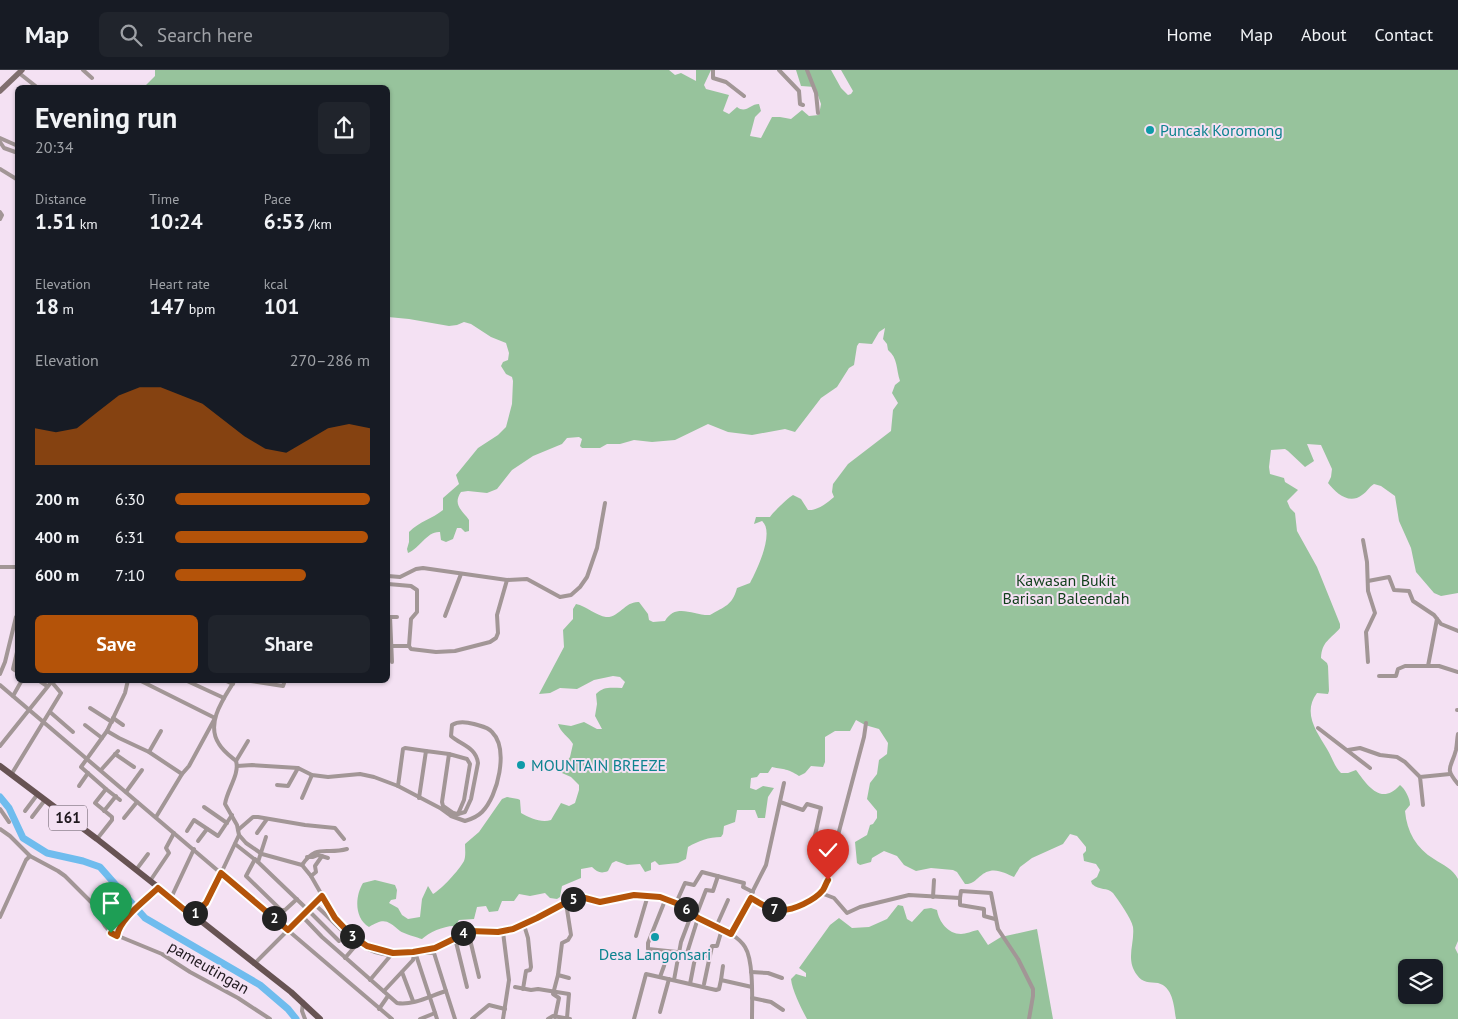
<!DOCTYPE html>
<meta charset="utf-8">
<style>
:root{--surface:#171b24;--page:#20242c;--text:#f1f3f6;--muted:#9ea1a6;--line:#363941;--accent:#b45309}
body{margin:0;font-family:"PT Sans",sans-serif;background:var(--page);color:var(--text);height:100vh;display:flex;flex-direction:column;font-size:19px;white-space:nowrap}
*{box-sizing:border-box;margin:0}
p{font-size:16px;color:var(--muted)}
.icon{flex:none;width:28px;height:28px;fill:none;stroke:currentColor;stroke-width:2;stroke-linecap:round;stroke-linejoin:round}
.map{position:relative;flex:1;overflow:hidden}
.drawer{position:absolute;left:15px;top:15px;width:375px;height:598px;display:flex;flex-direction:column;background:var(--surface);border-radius:8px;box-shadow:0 1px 4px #0004}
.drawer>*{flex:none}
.buttons{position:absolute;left:1398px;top:889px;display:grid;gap:10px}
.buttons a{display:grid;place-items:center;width:45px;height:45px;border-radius:8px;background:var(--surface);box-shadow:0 1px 4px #0004;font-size:25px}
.pin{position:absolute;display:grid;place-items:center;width:42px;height:42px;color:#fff;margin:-51px -21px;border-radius:50% 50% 50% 0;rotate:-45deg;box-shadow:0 0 5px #0007}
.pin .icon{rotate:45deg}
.km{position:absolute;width:25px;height:25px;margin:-12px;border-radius:50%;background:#222;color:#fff;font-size:14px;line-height:25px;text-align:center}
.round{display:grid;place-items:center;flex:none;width:52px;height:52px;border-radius:8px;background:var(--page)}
.summary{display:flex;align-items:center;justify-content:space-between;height:85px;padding:0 20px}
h1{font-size:28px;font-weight:700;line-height:38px}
.metrics{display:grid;grid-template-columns:repeat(3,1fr);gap:8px;height:85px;padding:5px 20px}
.metrics div{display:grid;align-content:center}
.metrics b{font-size:21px;font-weight:700}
.metrics small{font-size:14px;font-weight:400}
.metrics p{font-size:14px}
.chart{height:140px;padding:10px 20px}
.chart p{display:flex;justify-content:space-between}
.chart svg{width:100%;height:90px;margin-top:5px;fill:var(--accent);opacity:.7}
.primary-button{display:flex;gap:10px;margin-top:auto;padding:10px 20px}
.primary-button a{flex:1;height:58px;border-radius:8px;background:var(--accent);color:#fff;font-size:20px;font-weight:700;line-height:58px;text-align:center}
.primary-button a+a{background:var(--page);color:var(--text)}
ul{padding:0 20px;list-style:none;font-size:16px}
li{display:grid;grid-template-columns:80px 60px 1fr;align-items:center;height:38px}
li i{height:12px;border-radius:6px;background:var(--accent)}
header{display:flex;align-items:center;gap:30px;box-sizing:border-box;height:70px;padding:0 25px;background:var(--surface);border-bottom:1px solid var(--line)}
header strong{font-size:24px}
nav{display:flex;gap:28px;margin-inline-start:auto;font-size:18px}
.search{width:350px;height:45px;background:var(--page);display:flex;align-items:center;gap:12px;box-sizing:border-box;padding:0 18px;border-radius:8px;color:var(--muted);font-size:19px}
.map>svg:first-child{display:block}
.green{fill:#97c39c;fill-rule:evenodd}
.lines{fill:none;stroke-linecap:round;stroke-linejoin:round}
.river{stroke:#6fbcee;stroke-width:7}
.minor{stroke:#a29696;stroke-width:4}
.secondary{stroke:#806f6f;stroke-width:5.5}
.primary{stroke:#675353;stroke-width:6}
.route-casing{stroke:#fff;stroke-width:10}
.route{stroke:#b45309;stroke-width:6}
.culture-dot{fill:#0f9aa8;stroke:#f4e1f3;stroke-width:2}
.labels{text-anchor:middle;stroke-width:4;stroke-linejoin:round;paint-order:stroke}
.shield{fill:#f4e1f3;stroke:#5f545e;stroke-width:1}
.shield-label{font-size:15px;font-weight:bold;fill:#1f181e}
.culture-label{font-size:16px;fill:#0d838f;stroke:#f4e1f3;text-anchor:start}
.park-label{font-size:16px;fill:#103f1a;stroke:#f4e1f3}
.street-label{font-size:16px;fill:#1f181e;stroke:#f4e1f3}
</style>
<header>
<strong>Map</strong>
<div class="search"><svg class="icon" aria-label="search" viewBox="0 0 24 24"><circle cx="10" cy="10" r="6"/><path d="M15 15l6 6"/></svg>Search here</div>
<nav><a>Home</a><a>Map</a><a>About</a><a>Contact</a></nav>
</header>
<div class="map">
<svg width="1458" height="949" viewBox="0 0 1458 949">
<rect width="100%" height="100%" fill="#f4e1f3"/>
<g class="green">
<path d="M155,0H669L675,5L681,3L696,11V0H711L704,15L706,19L729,25L723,41L729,44L737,37C746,44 750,34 759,34L761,41L755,47L750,66L761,68L772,47H780L791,49L802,40L809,46L819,45L821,34L815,17L801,16L796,0H831L841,18L848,25L851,24L853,21L841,0H1458V523L1441,526L1434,523L1416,502L1411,478L1399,451L1395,426L1381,416L1374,414C1369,417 1367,422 1362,425C1349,435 1336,423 1328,413L1331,407L1332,399L1321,375L1307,374L1314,391L1305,397L1288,381L1285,379L1271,380L1269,397L1270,404L1284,408L1285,412L1298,420L1287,431L1290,438L1295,443L1297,461L1317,497L1340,554V558C1330,570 1322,571 1321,588L1327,593L1328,596L1329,621L1328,624L1317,623C1302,643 1317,662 1327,679C1332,687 1334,696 1341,703H1348L1356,700C1368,716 1381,736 1400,715C1405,719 1410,728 1410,735L1405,741C1407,762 1416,778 1434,789C1443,795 1453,799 1458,809V871L1455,878L1458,884V949H1176C1174,936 1173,917 1158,913C1150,912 1142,913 1137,905C1125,889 1135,874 1133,857C1131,848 1119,831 1113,823C1107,817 1100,821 1092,814L1091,811L1097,807L1100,800L1096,794L1084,791L1083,784L1086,781V777L1077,766L1070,764L1063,774L1032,788L1020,797L1014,807C1007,804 998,799 990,801C979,803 976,815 965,814L957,802L953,800L931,798L916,801L904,795L897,786L884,781L872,788L871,792L860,795L857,793L855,772L867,765L870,755L873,754L877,748V741L867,729L870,713L877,704L879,690L887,684L888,673L879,659L865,655L856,650L850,661H835L825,667V692L823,697L811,696L805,703L799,706C787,698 785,700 772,697L768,703H760L757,707L751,708L750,718L756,720L763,716L774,718L768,727L765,748H758L755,740H737L735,752L724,756L723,764L721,767C709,767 698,771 688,777L686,789L678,793L659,795L655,791L651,793V800L645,802L640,794L627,795L616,791L612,793L608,801C601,804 597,802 592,797L581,799V808L562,816L560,827L557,829L550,828L545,823L530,826L519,824L514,831H502L498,841L489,842L486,836L477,837L474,849L459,850L455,856C446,855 429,862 422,869C418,868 403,863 400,861C387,850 384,848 369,857C354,848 355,826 363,813L375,810L395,815L397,820L396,829L391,830L389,833L398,838L402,845L408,849L420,847L422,829L428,816L433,824C442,819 459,800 464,791C466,786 465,779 465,774L479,762L502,729L507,727L518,729L520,730L521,743C530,748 541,753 551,750L561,733L569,736L575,733L579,720V715L571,707L562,703L561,699L570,687L573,674C569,667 560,662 558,654L571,656L584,652L597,659H602L595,646L597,634L596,624C604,616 611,618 622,618L625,612L620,607L613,606L594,610L577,619L560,618L550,623L539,624L564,577L563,560L573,549V539L576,534C586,536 597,546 606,547C619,548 625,531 639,532L648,544L649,550L653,552L665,551C676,532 694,546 710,545C725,536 732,536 737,518L750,513C757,500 775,462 762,451L754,454L756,447H770C773,442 788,428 793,425L801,429L808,440C817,441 827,433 834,427L832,422L833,414L848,394L891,361L893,340L898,333L892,323L895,315L900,311C896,299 898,288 888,280L887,274L883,269L885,258L879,262L872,274L859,273L857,276L854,295L849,298L837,317L821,328L795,362L785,359L752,365L728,362L708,354L675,370L652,372L634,370L620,374H607L600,378H582L580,376L582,369L579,367L567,368L562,374L533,386L512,400L497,419L487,423L468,421L461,422C452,435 463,441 469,450V461L465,462L461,458H457L453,469L446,472L441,470L440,462C427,461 420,478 408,483L407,479L409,472V462C420,451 432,449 443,440V428L459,414L456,405L478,378L498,365L506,357L512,334L513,311L512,307L506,304L501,296L503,292L508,290L509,283L506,273L491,267L471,254L464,252L457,255L449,256L409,249L388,247V18H143L155,6ZM1406,898H1434V925H1406Z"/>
<path d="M898,835L903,836L907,849L912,852L924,839L931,838L937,840C939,852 948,864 961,864C966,864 972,861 978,860L988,875L1001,867L1037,859L1053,949H807C801,938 792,920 791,909L796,904L806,907V903L799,898L830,855L839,848L852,858L869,857L887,849Z"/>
</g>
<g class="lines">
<path class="river" d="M0,727L9,738L23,768L47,783L83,791L100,797L145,848L260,915L288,939L296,949"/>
<g class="minor">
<path d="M83,0L92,8"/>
<path d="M713,0V8L726,12L744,26"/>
<path d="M779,0L799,21L800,34L803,35"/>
<path d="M807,0L816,23L818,43"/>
<path d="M19,3L38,18"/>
<path d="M0,68L18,76"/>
<path d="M0,72L4,78L18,83"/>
<path d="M0,99L18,110"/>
<path d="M0,142L2,145L0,149"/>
<path d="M1363,470L1367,492L1368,521L1375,543L1366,562L1368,592"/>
<path d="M0,497H18"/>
<path d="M388,506L400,507L416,499L423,498L507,510L527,509L560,527L571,525L580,517L587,507L597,478L605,433"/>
<path d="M1368,511L1389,507L1394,520L1409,521L1413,531L1434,545L1441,554L1458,561"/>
<path d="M388,514L411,516L417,520V542L411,549L409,576"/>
<path d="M445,546L461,504"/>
<path d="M388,576H409L411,579L436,582L455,581L490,572L496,568L498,563L497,545L507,510"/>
<path d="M18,578L13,599L18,602"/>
<path d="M392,592L390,547H397"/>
<path d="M1428,596L1437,549"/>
<path d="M0,604L5,592L16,547L18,546"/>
<path d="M1379,606H1396L1398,599L1405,596H1439L1458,602"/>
<path d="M38,610L47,616"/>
<path d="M139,610L215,648"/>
<path d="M185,610L224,628"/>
<path d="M224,610L233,614"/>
<path d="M244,610L283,616L285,610"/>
<path d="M0,615L392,949"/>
<path d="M13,626L22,610"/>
<path d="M90,638L112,652"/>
<path d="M1457,640H1458"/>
<path d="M50,642L73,662"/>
<path d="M113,648L123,655"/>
<path d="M85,655L102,668"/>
<path d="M1318,658L1370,698"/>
<path d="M107,661L119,668L149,682L182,704"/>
<path d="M1458,664C1457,669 1457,675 1456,680C1451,699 1444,697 1458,714"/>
<path d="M0,676L53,610"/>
<path d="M1348,680L1360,678L1380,685L1397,687L1405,692L1420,707"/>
<path d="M149,682L161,661"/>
<path d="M115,684L134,697"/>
<path d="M236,691L248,671"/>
<path d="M237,696L252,695L298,698L312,705L328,707L360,704L374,707L398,716L440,738L451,746L465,751C472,749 477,747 482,742C498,726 509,679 492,662C488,657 480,656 474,654C467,652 458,651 452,655L451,666C461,675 476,677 478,693L471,729L465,742L458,744L453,743L451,746"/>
<path d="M101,700L118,681"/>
<path d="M11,705L61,623L50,610"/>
<path d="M277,715L288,716L298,698"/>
<path d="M79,716L88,703"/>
<path d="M398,716L403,679L405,678L426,681"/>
<path d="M106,719L120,730"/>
<path d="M126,722L142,700"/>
<path d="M302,728L312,705"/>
<path d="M419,728L426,681L449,684"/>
<path d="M780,732L803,740L807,734L821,738L814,770L835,776"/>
<path d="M1423,735L1420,707L1450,704"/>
<path d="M204,737L227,753"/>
<path d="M0,739L9,752"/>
<path d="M25,741L37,725"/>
<path d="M104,741L116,726"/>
<path d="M453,743L443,736L442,732L449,684L467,689L470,694L464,730L458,744"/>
<path d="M32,747L45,730"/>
<path d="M156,747L182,704L189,696L214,650"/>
<path d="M124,748L137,732"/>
<path d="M0,759L10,766L30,786L58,801L65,806L93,834L105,856L111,863L162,884L190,902L238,928L270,949"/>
<path d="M238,760L253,747H258L305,755L335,758L344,769"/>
<path d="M187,761L194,750L218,766L232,745"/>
<path d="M257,763L267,749"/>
<path d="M239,765L246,773L262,784L302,795L311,806L335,848L352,866L367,876L393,883L413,882L435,878L470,861L498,862L513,859L577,828C586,827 592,832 600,831C611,831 622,826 634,825C650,824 667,826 681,835C690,841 698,848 707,852C720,859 737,864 745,877C754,891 752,932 752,949"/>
<path d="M97,769L112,750V747L95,733L106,719L81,697L107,661L125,623L128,610"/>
<path d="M198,771L207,759"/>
<path d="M235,774L258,792L308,840L254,894"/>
<path d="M307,787H313L318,785L328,788"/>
<path d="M255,789L246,806L281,840H285L297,829"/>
<path d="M258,792L266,767"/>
<path d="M302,795C317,773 325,785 347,779"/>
<path d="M136,800L148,784"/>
<path d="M311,806L316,802L315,796L322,786"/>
<path d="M150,811L169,783L166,778L174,763"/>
<path d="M821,823L834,828L847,843L860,837L909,825L960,828L961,821L991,823L998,859L1018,889L1033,919V926L1029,949"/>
<path d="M322,826L308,840L339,871"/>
<path d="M933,827L934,810"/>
<path d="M171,828L194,779"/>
<path d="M666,828L648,873V879L687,883L698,848"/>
<path d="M751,828C772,840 782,844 805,832C813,828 819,825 824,818L864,667L866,653"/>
<path d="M960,828V835L984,839V846L995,849"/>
<path d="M676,833L685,813L694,815L702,802L744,813L743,817L753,822"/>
<path d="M314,834C339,855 356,883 391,885C405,886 421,882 434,883L446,921"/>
<path d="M193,845L209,829L239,765L237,755L225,734C227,720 240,704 236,691C230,686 223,681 219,674C205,653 224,628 235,610"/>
<path d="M302,846L322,867L397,933C413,936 432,925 446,921L455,949"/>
<path d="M696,846L706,820L713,821L718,806"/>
<path d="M0,847L26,790L30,786"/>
<path d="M716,857L728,830"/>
<path d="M468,861L479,907"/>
<path d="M731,864L766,795L784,713"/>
<path d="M117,866C120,848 146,830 158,818"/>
<path d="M636,866L648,825"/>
<path d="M455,868L467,917"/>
<path d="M687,883L709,886"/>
<path d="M416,885L437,949"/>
<path d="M345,888L357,874"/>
<path d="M402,902L413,931"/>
<path d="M751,902L768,903L782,908"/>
<path d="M558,905L569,908"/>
<path d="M660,907L664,896L667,881"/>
<path d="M370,910L391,885"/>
<path d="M674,910L681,872L692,843"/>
<path d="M721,910L723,896"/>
<path d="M690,914L696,883"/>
<path d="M704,914L712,876H717L722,859"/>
<path d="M515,917L531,920L538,919L569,924L567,948"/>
<path d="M523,919L526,901L530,900L531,897L528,868L524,855"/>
<path d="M384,921L413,890L414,885"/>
<path d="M752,928L771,932L783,940"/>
<path d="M303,932L302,941L305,949"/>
<path d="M379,939L388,926"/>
<path d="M660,942L669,909"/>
<path d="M555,947L559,928L553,924L558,905L562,873L568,870L571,865L566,833"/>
<path d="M420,949L435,943"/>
<path d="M472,949L489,935L505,939"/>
<path d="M503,949L509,910L503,862"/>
<path d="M548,949L553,946L570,949"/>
<path d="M634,949L646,904L716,920L719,919L721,910L752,917"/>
</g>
<path class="secondary" d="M0,21L22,0"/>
<path class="primary" d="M0,696L97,769L291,922L320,949"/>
</g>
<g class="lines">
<defs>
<path id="route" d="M111,863L117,866C120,848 146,830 158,818L192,846L206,833L221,803L288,860L322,826L335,848L352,866L367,876L393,883L413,882L435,878L470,861L498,862L513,859L537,848L569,831L581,827L600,832L634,825L660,827L681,835L698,848L731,864L751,828C760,833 769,840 780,840C793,841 815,830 823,820C825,817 826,813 828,810"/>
</defs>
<use href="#route" class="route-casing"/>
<use href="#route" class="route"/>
</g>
<g class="culture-dot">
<circle cx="1150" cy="60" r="5"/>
<circle cx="521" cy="695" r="5"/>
<circle cx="655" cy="867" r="5"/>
</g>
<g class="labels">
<rect class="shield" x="49" y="735.5" width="38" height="25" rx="4"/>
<g class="shield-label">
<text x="68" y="753">161</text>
</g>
<g class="culture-label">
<text x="1160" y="66">Puncak Koromong</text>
<text x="531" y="701">MOUNTAIN BREEZE</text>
<text x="655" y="890" text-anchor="middle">Desa Langonsari</text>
</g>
<g class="park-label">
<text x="1066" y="516">Kawasan Bukit<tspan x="1066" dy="18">Barisan Baleendah</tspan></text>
</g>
<g class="street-label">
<text transform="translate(209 897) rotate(30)" y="6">pameutingan</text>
</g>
</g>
</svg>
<div class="buttons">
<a><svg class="icon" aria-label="layers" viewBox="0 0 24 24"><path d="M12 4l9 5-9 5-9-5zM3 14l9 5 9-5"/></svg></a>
</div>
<div class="pin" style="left:111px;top:863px;background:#1e9e55"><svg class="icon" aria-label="arrive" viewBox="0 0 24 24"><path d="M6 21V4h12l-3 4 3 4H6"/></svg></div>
<div class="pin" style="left:828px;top:810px;background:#d93025"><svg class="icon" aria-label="check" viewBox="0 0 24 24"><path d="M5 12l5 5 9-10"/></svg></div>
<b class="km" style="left:195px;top:843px">1</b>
<b class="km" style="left:274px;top:848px">2</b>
<b class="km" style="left:352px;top:866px">3</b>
<b class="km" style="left:463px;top:863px">4</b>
<b class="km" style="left:573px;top:829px">5</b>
<b class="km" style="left:686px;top:839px">6</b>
<b class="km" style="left:774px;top:839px">7</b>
<section class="drawer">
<div class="summary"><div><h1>Evening run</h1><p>20:34</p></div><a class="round"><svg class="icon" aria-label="share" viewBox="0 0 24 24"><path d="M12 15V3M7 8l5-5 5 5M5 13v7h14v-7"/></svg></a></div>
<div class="metrics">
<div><p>Distance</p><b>1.51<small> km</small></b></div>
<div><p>Time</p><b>10:24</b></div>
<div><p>Pace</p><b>6:53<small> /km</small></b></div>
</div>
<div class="metrics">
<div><p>Elevation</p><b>18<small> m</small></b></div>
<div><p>Heart rate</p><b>147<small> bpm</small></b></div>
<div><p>kcal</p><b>101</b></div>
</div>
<div class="chart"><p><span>Elevation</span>270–286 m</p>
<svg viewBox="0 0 160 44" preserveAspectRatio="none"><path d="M0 44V26L10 28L20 26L30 18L40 10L50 6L60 6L70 10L80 14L90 22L100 30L110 36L120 38L130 32L140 26L150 24L160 26V44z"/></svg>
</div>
<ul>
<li><b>200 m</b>6:30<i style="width:100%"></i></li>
<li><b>400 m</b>6:31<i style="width:99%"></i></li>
<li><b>600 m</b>7:10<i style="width:67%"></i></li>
</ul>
<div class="primary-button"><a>Save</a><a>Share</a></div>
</section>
</div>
